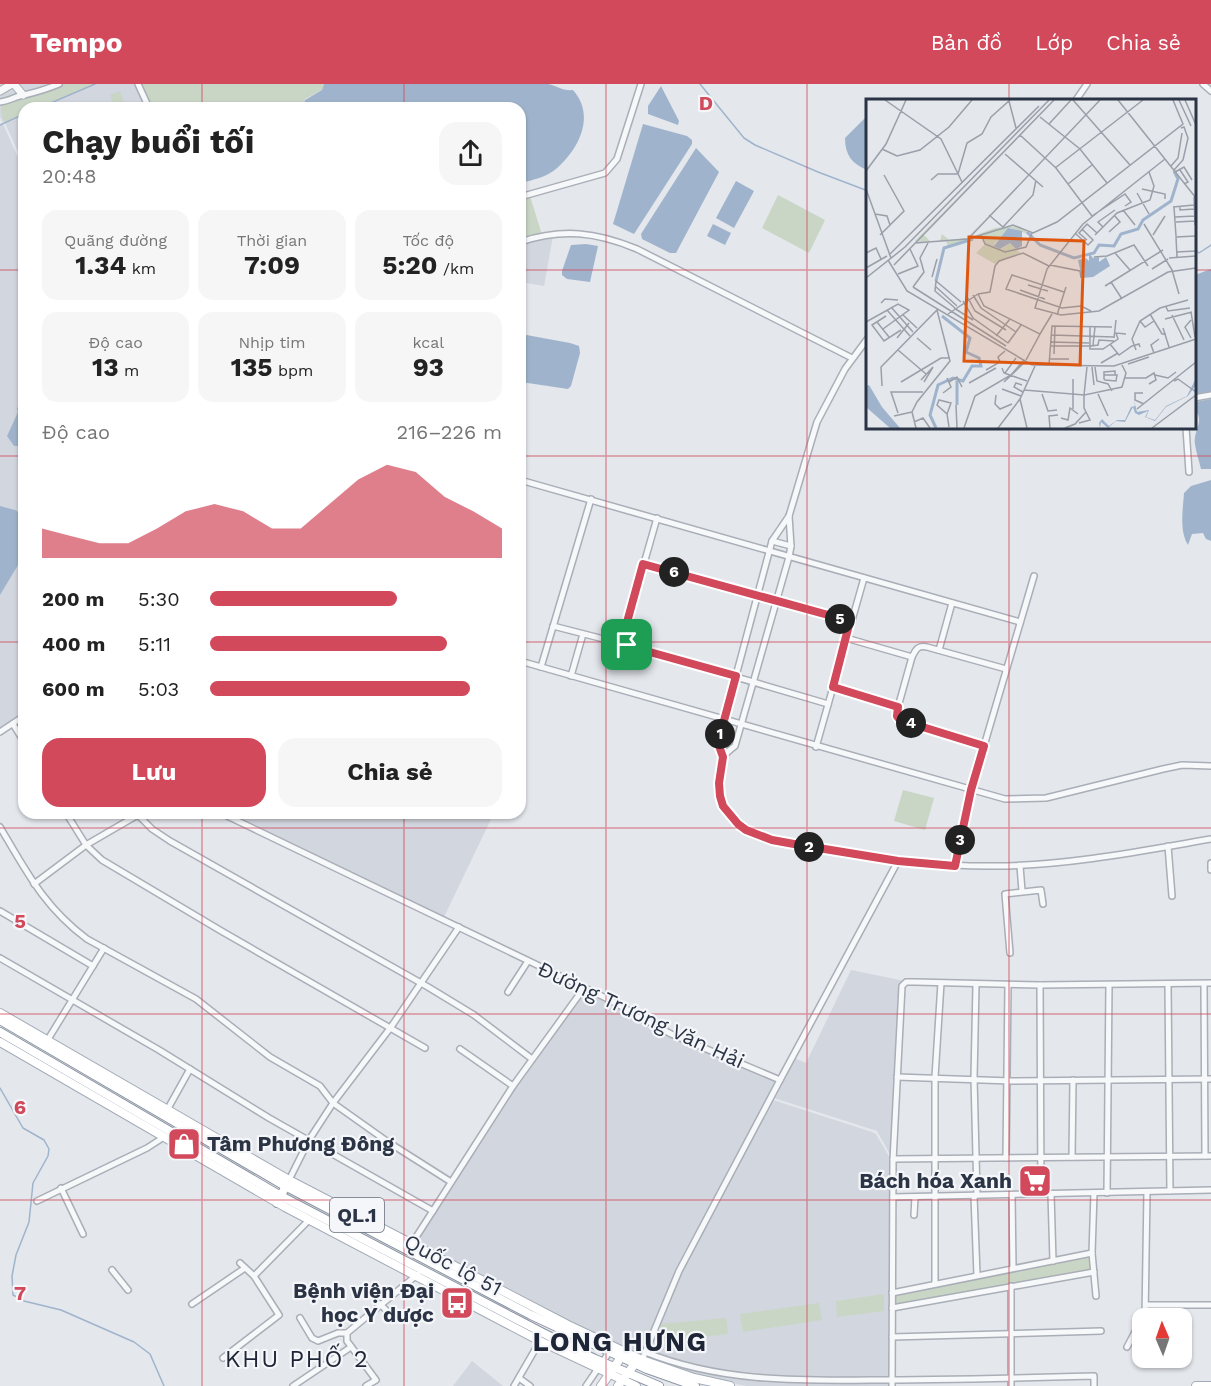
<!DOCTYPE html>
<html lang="vi">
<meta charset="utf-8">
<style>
:root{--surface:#fff;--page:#f6f6f6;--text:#222;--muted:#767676;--accent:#d1495b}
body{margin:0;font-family:"Work Sans",sans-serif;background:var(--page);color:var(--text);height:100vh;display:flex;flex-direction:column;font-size:22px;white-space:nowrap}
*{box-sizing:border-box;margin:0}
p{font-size:20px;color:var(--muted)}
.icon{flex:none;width:33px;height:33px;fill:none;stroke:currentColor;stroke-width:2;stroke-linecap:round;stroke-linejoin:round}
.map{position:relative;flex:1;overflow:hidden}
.details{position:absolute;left:18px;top:18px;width:508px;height:717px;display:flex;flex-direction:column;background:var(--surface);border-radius:18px;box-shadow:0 2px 4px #0004}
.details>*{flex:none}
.needle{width:39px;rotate:358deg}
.fabs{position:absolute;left:1132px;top:1224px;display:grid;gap:12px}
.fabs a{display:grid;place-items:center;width:60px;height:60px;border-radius:12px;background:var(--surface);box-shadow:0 2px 4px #0004;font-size:30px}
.pin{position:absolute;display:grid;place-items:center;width:51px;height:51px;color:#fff;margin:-26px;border-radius:12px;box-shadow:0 3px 9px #0006}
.km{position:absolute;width:30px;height:30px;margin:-15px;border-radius:50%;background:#222;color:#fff;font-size:16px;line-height:30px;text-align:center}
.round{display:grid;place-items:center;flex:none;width:63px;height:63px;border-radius:18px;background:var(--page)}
.head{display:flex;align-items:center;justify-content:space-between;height:102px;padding:0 24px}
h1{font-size:33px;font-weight:700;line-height:45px}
.metrics{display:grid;grid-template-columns:repeat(3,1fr);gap:9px;height:102px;padding:6px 24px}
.metrics div{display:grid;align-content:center;border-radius:15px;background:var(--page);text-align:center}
.metrics b{font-size:26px;font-weight:700}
.metrics small{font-size:16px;font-weight:400}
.metrics p{font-size:16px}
.chart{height:168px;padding:12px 24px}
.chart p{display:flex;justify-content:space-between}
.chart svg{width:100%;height:108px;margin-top:6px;fill:var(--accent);opacity:.7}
.button{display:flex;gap:12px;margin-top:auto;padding:12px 24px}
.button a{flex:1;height:69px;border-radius:18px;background:var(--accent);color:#fff;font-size:24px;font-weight:700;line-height:69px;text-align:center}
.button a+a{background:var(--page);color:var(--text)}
ul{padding:0 24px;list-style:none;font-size:20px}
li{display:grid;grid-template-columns:96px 72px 1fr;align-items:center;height:45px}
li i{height:15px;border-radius:8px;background:var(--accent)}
header{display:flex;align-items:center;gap:36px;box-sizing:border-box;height:84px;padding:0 30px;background:var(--accent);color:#fff}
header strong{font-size:28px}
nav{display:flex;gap:33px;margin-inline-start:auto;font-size:21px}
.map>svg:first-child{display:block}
.built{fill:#d2d6de}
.green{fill:#c9d6c5}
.water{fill:#9fb4cc}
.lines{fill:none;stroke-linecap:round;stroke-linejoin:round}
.stream{stroke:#9fb4cc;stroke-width:1.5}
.minor-casing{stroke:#a9aeb7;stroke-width:8}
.tertiary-casing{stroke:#a9aeb7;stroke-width:9}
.secondary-casing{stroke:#a9aeb7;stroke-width:10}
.primary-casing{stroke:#a3abb8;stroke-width:10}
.trunk-casing{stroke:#8b94a3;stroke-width:10}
.minor{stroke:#f7f8fa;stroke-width:5}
.tertiary{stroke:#f7f8fa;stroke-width:7}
.secondary{stroke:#fff;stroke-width:8}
.primary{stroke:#fff;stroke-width:8}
.trunk{stroke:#fff;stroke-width:8}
.route-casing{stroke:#fff;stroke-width:12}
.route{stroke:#d1495b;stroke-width:8}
.grid{fill:none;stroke:#d1495b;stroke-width:1.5;stroke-opacity:0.55}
.labels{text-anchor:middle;stroke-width:4.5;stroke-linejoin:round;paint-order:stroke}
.shield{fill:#f4f6f9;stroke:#676e7b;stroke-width:1.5}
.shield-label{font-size:20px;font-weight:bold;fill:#2b3445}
.street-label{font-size:21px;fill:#2b3445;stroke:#f4f6f9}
.poi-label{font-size:21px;font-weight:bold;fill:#2b3445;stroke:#f4f6f9;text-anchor:end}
.quarter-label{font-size:24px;letter-spacing:1.5px;fill:#1d2536;stroke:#f4f6f9}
.district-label{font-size:27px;font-weight:bold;letter-spacing:1.5px;fill:#1d2536;stroke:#f4f6f9}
.inset-river{fill:none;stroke:#9fb4cc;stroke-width:3}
.inset-road{fill:none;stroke:#9a9fa9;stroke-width:1.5}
.view{fill:#df570f;fill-opacity:0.15;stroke:#df570f;stroke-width:3}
.inset-edge{fill:none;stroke:#2b3445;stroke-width:3}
.grid-label{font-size:20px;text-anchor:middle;font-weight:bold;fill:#d1495b;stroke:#f4f6f9;stroke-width:4.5;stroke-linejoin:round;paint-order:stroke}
</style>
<header>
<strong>Tempo</strong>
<nav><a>Bản đồ</a><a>Lớp</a><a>Chia sẻ</a></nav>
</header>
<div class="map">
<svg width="1211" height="1302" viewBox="0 0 1211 1302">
<rect width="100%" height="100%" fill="#e4e7ec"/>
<g class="built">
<path d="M0,0H136L146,24H24V81L5,39L3,40L24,87V630L0,646V41L3,39L0,33Z"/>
<path d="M553,152L544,202L521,198L520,161Z"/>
<path d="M226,729H494L444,833Z"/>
<path d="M851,886L905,897L900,901L898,911L891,1072L877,1047L774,1014L794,974L806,979Z"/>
<path d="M584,906L670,951L777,997L678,1186L641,1272L608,1257L416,1158L515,1003Z"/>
<path d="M773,1016L872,1048L876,1050L891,1076L890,1302H746L696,1291L645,1273L681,1187Z"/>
<rect x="1030" y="1090" width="9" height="18"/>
<path d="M472,1277L503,1302H453Z"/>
</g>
<g class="green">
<path d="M64,0H95L39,24H24V30L5,39C0,28 0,24 3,14L38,11Z"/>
<path d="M140,0H324L322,6L305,15L303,24H151Z"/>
<path d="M120,7L126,24H115L110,11Z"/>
<path d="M778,111L825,136L809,169L762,144Z"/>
<path d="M530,112L542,151L521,156V115Z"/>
<path d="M903,706L934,714L925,746L894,737Z"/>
<path d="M1091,1172L1092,1186L895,1222L894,1210Z"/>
<path d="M884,1210V1227L837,1233L836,1217Z"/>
<path d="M819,1219L822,1236L743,1248L740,1230Z"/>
<path d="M726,1234L728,1250L672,1256L654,1252L659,1240Z"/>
</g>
<g class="water">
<path d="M324,0H548C558,2 562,7 573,6C596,32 579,65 556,85C546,93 533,96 521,99L520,24H303L305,16L322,6Z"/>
<path d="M661,2L679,37L678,41L648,30V22Z"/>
<path d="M867,32V86C852,80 845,71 845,54Z"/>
<path d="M643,40L687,52L692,56V60L634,150L613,140Z"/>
<path d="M696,64L719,88L676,169H670L642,155L641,150Z"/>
<path d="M736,97L754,107L734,144L716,134Z"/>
<path d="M713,140L731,149L725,161L707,152Z"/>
<path d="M586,160L598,162L590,198L567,195L562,191V187L571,161Z"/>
<path d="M1211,185V308L1195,311V191Z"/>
<path d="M521,250L570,259L579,262L580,269L571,302L568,305L521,298Z"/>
<path d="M1211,315V385H1201C1199,377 1196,368 1195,360C1193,347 1205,337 1195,326V318Z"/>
<path d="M24,319V362H14L7,352L18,328L17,324Z"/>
<path d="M1211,396V457L1206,455L1203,449L1192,450L1188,461C1179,447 1183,425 1184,409L1191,402Z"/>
<path d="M0,422L15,426L24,432V471L0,511Z"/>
</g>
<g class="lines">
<g class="stream">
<path d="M700,0L744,54L755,61L818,88L868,107"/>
<path d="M39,24L95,0"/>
<path d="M0,41L24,30"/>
<path d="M1194,165L1199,169L1211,161"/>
<path d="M0,1004L23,1044L44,1056L49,1065L48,1072L33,1099L29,1138L16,1171L12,1192L13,1211L24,1217L61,1226L134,1258L150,1270L164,1302"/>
</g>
<defs>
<g id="minor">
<path d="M138,0L149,24"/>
<path d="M1203,0L1211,7"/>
<path d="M1076,16L1087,0"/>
<path d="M0,18C10,17 16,12 24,11C37,8 47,5 59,0"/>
<path d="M520,113L605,89L617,75L641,0"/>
<path d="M520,158C563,144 596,148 637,165L852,274"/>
<path d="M1194,314L1211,311"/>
<path d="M1186,344L1189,388"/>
<path d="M520,396L1020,538"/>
<path d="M789,432L791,462L789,473L735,662C731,665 725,670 723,674C718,686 718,703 721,715C733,755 787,759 822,765C881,775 939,783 998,782C1070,781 1141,767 1211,755"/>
<path d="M772,457L791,462"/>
<path d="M643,480L850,537"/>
<path d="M553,542L627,561L828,620"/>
<path d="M846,554L912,573C916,565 918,561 927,563L1006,585"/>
<path d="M621,560L657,434"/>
<path d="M939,566L952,519"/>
<path d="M520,577L1005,715L1046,714L1163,685L1182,681L1211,682"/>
<path d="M541,583L591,415"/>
<path d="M571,592L583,550"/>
<path d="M833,603L898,623L897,631L900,636L984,662"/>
<path d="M898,623L912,573"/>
<path d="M13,640L24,658"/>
<path d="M0,648L24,632"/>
<path d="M816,663L864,494"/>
<path d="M723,673L718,659L772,457L789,432L817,338L845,285L868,254"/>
<path d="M66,729L86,761L102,776L223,848L425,964"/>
<path d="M136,729L152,745L170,757L428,903L474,931L532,975"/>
<path d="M221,729L610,916L671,950L780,996L679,1187L642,1276"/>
<path d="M0,743C26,787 44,823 87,855L196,915L270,973L320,1002L333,1019L388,1058L451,1098"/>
<path d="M1168,762L1172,812"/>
<path d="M1211,779V786"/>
<path d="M955,782L971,706L1034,492"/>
<path d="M1020,782L1022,807"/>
<path d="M34,800L86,761L141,729"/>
<path d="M0,827L93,882"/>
<path d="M1010,869L1005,810L1041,806L1043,820"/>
<path d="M0,874L159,966L269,1034L433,1127"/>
<path d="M1204,900L1205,1072"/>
<path d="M976,901L974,994L977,1111"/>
<path d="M1040,901L1041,1110"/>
<path d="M1168,901L1170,1107"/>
<path d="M508,908L528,877"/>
<path d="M47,957L104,864"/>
<path d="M460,965L513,1002"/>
<path d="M897,993L1011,997L1211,995"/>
<path d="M780,996L898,777"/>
<path d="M166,1028L190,985"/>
<path d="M1072,1073L1073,996"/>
<path d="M1006,1074L1008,901"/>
<path d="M893,1075L1211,1072"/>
<path d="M289,1096L309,1056L333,1019L391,943L459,843"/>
<path d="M61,1104L83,1150"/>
<path d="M1094,1109L1092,1169L1096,1212"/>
<path d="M1107,1109L1109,901"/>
<path d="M1051,1110L1053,1177"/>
<path d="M1012,1111L1013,1184"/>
<path d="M974,1112L977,1191"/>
<path d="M893,1113L1211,1106"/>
<path d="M37,1117L147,1064L164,1053"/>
<path d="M914,1131L915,1113"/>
<path d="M411,1161L513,1002L584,904"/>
<path d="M112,1186L128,1206"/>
<path d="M254,1192L309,1136"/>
<path d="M935,1200V993L941,899"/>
<path d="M1011,1202V1302"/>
<path d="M892,1209L1092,1169"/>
<path d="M192,1220L245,1184"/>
<path d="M380,1220L392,1232"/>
<path d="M1146,1221H1211"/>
<path d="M892,1224L1094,1188"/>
<path d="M300,1234L312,1254L318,1257L338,1249H347"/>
<path d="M1145,1234L1147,1108"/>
<path d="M892,1253L1101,1247"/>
<path d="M1127,1263L1136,1246L1143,1237"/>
<path d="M645,1268C717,1297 793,1297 870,1296C944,1296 1019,1294 1094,1292V1302"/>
<path d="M223,1274L279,1231L254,1192L240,1179"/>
<path d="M519,1294L530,1302"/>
<path d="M293,1302L351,1263"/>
<path d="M366,1302L376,1296L347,1257V1249L418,1190"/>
<path d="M514,1302L540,1257"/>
<path d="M586,1302L610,1267"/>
<path d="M892,1302L893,1077L902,902L906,898H915L1040,901L1211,899"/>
</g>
<g id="tertiary">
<path d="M14,0L23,11"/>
<path d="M0,7L12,0"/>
</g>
<g id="secondary">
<path d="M601,1302L624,1269"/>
<path d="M618,1302L637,1277"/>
</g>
<g id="primary">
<path d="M0,929L289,1096L568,1241L642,1276L694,1294L730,1302"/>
<path d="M0,958L285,1123L540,1257L636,1302"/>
<path d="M1196,1302H1211"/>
</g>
<g id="trunk">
<path d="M0,936L285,1102L531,1231L647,1285L695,1302"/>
<path d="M0,948L281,1112L543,1249L595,1275L659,1302"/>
<path d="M277,1119L289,1096"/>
</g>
</defs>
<use href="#minor" class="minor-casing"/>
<use href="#tertiary" class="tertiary-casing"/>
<use href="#secondary" class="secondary-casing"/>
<use href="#primary" class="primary-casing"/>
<use href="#trunk" class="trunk-casing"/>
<use href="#minor" class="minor"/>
<use href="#tertiary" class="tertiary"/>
<use href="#secondary" class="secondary"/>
<use href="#primary" class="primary"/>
<use href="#trunk" class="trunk"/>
</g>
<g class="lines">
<defs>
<path id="route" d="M643,480L850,537L833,603L898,623L897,632L900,636L984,662L971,706L955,782L898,777L794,760L772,756L746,746L738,740L723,722L720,712L719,699L723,673L718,659L736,592L621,560Z"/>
</defs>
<use href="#route" class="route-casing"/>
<use href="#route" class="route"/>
</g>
<path class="grid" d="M202,0V24M404,0V24M606,0V1302M807,0V1302M1009,0V16M0,186H24M520,186H868M1194,186H1211M1009,344V1302M0,372H24M520,372H1211M0,558H24M520,558H1211M202,729V1302M404,729V1302M0,744H1211M0,930H1211M0,1116H1211"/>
<defs>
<symbol id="shop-square" viewBox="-11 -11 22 22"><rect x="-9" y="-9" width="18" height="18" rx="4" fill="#d1495b" stroke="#f4f6f9"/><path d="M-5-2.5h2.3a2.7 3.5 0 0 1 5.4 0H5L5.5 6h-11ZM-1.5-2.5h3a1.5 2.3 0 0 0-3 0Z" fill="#fff"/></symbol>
<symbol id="supermarket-square" viewBox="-11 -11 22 22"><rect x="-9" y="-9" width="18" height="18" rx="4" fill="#d1495b" stroke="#f4f6f9"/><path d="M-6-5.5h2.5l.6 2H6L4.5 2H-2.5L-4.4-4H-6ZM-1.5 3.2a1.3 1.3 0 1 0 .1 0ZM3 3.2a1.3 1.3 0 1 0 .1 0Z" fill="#fff"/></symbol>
<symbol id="bus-square" viewBox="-11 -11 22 22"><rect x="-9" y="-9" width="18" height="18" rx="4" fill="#d1495b" stroke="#f4f6f9"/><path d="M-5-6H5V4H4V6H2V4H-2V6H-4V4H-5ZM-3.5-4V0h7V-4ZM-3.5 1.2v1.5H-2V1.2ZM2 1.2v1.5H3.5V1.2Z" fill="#fff"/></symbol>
</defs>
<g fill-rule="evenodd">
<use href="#shop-square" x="165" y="1041" width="38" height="38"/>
<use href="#supermarket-square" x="1016" y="1078" width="38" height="38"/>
<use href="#bus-square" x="438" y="1200" width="38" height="38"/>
</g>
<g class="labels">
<rect class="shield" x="330" y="1114" width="54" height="34" rx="4.5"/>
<g class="shield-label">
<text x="357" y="1138">QL.1</text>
</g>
<g class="street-label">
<text transform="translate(641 931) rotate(25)" y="7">Đường Trương Văn Hải</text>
<text transform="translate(453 1181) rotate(28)" y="7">Quốc lộ 51</text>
</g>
<g class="poi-label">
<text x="207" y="1067" text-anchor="start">Tâm Phương Đông</text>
<text x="1012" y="1104">Bách hóa Xanh</text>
<text x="434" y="1214">Bệnh viện Đại<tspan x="434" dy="24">học Y dược</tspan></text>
</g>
<g class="quarter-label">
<text x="297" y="1283">KHU PHỐ 2</text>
</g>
<g class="district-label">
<text x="620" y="1267">LONG HƯNG</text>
</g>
</g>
<g transform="translate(866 15)">
<rect width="330" height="330" fill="#e4e7ec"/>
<path d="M152,37L57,135L64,142H74L76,135L83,141L101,139L121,118L102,139L129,129L153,127L165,136L144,129L128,145L135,150L144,144L154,154L129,165L110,154L119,145L115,137L82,148L80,142L56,143L49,142Z" fill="#c9d6c5"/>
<path d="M142,129L156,132V147L150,150L144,144L134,150L128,147ZM223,154L227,159L233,158V163L240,158L244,167L227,178L216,179L212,161L220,159L223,162ZM330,279V286L322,297L300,308L289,322L279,318L282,312L273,316L269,314L267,308L259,323L250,322L242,329L235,323L234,329L233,324L236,320L243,327L251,321H259L265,308L269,307L268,301L271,313L283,311L280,318L289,321L300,307L321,297ZM3,286L16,308L34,329H24L0,308V287Z" fill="#9fb4cc"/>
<path class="inset-river" d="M161,133L174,146L208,159L228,154L233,146L248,147L255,135L272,130L277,121L305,102L312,80L308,72M70,182L78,149L107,140M91,306V282M70,329L64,316L72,286L87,279L97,282L106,267H115L113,259L100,253L104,239L76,217"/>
<path class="inset-road" d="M19,1L75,40L96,83M207,1L264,66M252,1L330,99M313,1L325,27M319,1L330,26M143,2L150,29M174,18L214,50L241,84M183,25L205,1M154,36L190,69L226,117M16,50L31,57L54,51L83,28L106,1M139,55L177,88M299,60L217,125L181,170L169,209L195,216L233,212L302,173L330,169M305,67L312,59L316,34M189,69L277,1M308,71L317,61L322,39L318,28L315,29M314,71L322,83L318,85M0,72L20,45L40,1M309,73L318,68L326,81M65,81L72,75H92L101,44L116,35L125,18L144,1M202,85L226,66M0,90L25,159M276,90L299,95V100M271,94L283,115M328,98L329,126M314,107V111L328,110M307,108L328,106M308,108L310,137M257,111L269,126M9,115L21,117L24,126M123,116L137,128L167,96L170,81M226,117L259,95L265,103L259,107M309,118L329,117M310,123L329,122M278,125L306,171M237,128L232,123L249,111M243,133L254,123L248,116M210,135L222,146L227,141L216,130M14,136L38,112L18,76M115,136L119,145L139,153L160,148L166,134M229,136L251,114L284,101L288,87L283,73M287,136L299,117M103,139L234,1M102,140L147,126L167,134L191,123L317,25L307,1M221,141L213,134L221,125L231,134M49,144L101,140M310,153L330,152M0,154L10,149L15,160M249,154L264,171M23,156L173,7M228,158L241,157L268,146L282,167M311,158L310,138L330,137M303,159L330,157M22,161L41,192L166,266L248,267L330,240M28,166L188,1M184,166L214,172L215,179M0,169L21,157M286,170L302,160M306,171L313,195M32,175L52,167L44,150M66,178L71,160M0,179L39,148L183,1M245,183L256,200M162,186L182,192M69,187L91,207M239,187L297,151M47,188L140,247M47,188L58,173L54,159L62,144M154,191L179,200M198,193L146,176L140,190L196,209L215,207L225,212M112,195L124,193L129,167L133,162L157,154L183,167M107,196L115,209L150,233M102,199L109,212L140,231M97,202L107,219L142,244M15,204L19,200L32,201M25,208L47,233M300,208L302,212L324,209M88,209L107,221M89,209L69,192L70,182L95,203M21,211L44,237M325,213L329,238M82,215L112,195L118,207L174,235L160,261M284,215L296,235H300M37,216L51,229M191,216L200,188M306,216L318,241M20,217L6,226L18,242L35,231M299,220L326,213M274,222L279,228L288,222M0,223L32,205L43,211L17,230M11,223L23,238M224,228V250H237L252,240L250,234L260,235M297,229L303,248M174,235L186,215M185,236L248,238M130,237L144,220M31,239L43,224M51,239L65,251M248,239L250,221M325,239L319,228L325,221M184,243L223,244M142,244L155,226M244,245L253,256L266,247L273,245L274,248M227,246L229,228M184,247H225L232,246L233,241L248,242M215,247V266M32,251L60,275M270,251L266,240L274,222L294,209L322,201M288,254L285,246L293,240M188,255L189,227M184,260H203M235,264L252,254M262,265L283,258M183,266L186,227L246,228M226,268L228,286M229,268L231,282L242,285L246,292M136,269L138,274L161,282M120,271L134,263L132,258L139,252M139,274L150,259M238,276H251L250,282L239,281L238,280V273L249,272V276M289,276L302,279L310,273M259,279H280L288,274L290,281L283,285M207,280V310M55,281L67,268L58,283M308,282L312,280L330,293M35,283L75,259H84M83,283L91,278L96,288M138,283L160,262M103,284L130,269M156,286L150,284L148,288L157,293M16,287L15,268L71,211L84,262L51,303L46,313L50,329M136,290L155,297M158,291L218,296L221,268M77,294L85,288L81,279M277,294H269V301L278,305M176,295L182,312L191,311M232,295L242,317M130,296L129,305L134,310L146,305M154,300L161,329M90,306L91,329M271,310L330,263M32,314L25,293H57M81,315L85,304L73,301L71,306L81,315L83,328M28,317L46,313M195,319L202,321L204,309L212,315M48,323L57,319L64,329M213,324L224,321L218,309V296L256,288L260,274L256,266M98,329L109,297L145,276L158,261M132,329L154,300L169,267M184,329L183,317L192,316M199,329L209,325L220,313M286,329L330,296"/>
<path class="view" d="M103,138L218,142L214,266L98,262Z"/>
<rect width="330" height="330" class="inset-edge"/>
</g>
<g class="grid-label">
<text x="706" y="26">D</text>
<text x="20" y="844">5</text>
<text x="20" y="1030">6</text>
<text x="20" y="1216">7</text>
</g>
</svg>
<div class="fabs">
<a><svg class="needle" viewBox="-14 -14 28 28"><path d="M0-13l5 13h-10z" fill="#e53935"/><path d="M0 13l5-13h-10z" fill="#767676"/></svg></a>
</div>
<div class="pin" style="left:627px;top:561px;background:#1e9e55"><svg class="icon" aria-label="arrive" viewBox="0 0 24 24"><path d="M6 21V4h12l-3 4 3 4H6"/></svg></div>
<b class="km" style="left:720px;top:650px">1</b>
<b class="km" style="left:809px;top:763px">2</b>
<b class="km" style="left:960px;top:756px">3</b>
<b class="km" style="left:911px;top:639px">4</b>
<b class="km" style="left:840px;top:535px">5</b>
<b class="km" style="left:674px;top:488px">6</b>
<section class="details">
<div class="head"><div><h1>Chạy buổi tối</h1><p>20:48</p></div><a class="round"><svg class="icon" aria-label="share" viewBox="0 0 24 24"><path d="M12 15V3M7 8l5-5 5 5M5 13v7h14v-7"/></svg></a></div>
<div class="metrics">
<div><p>Quãng đường</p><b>1.34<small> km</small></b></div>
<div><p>Thời gian</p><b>7:09</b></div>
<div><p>Tốc độ</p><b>5:20<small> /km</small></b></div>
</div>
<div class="metrics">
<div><p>Độ cao</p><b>13<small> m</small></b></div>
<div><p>Nhịp tim</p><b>135<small> bpm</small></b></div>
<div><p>kcal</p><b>93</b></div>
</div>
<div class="chart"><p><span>Độ cao</span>216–226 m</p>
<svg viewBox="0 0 160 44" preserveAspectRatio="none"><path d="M0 44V32L10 35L20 38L30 38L40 32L50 25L60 22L70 25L80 32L90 32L100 22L110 12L120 6L130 9L140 19L150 25L160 32V44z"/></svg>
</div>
<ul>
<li><b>200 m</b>5:30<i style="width:64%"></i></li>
<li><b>400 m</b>5:11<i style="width:81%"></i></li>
<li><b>600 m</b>5:03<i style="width:89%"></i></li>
</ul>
<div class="button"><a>Lưu</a><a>Chia sẻ</a></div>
</section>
</div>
